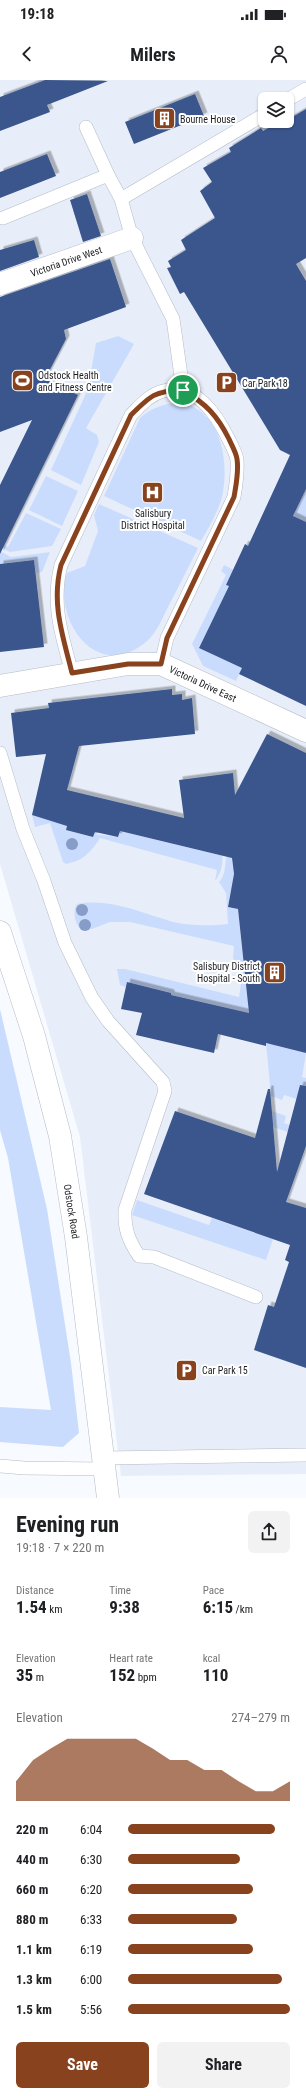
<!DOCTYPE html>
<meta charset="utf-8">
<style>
:root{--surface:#fff;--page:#f2f2f2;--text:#202124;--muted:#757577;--accent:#89421e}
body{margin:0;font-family:"Roboto Condensed",sans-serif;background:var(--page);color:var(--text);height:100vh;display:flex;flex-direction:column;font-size:15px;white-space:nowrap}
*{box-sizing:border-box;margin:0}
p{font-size:13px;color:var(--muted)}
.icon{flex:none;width:22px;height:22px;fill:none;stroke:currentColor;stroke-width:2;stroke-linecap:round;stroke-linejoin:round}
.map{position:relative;height:1418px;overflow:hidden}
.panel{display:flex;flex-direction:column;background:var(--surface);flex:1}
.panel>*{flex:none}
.controls{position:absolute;left:258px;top:12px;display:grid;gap:8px}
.controls a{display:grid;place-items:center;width:36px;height:36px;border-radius:6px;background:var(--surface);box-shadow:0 1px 3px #0004;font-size:20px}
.pin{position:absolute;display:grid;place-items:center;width:34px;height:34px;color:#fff;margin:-17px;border:2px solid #fff;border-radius:50%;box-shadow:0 1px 4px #0007}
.round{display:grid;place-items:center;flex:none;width:42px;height:42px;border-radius:6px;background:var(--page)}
.overview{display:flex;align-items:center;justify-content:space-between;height:68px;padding:0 16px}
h1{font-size:22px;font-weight:700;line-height:30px}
.metrics{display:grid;grid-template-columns:repeat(3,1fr);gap:6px;height:68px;padding:4px 16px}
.metrics div{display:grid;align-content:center}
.metrics b{font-size:17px;font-weight:700}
.metrics small{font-size:11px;font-weight:400}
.metrics p{font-size:11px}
.chart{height:112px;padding:8px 16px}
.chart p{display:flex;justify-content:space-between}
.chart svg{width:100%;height:72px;margin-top:4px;fill:var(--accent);opacity:.7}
.primary-button{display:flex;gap:8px;margin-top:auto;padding:8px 16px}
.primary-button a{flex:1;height:46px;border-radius:6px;background:var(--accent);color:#fff;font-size:16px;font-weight:700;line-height:46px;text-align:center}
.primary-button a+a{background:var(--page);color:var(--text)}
ul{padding:0 16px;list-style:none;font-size:13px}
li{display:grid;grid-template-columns:64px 48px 1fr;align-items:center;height:30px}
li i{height:10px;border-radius:5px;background:var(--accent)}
.status{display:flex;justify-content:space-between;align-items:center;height:28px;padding:0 20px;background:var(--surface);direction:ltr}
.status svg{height:11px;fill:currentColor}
header{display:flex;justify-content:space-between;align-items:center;height:52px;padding:0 16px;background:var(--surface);font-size:18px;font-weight:700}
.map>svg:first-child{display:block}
.built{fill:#e8eef9;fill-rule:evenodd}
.green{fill:#cadcfe}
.building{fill:#3a568d;filter:url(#shadow)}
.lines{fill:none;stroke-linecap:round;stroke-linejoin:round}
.service-casing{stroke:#b5bbc6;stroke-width:14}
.minor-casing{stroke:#b5bbc6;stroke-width:23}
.tertiary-casing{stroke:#b5bbc6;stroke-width:23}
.service{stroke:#fff;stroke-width:13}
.minor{stroke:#fff;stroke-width:22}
.tertiary{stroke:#fff;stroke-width:22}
.tree{fill:#879cc6}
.route-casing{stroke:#fff;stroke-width:8}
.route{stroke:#89421e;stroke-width:5}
.labels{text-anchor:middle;stroke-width:4;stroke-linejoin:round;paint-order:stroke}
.poi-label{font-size:10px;fill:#1c1e22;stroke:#fff;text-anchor:start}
.street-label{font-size:10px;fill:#1c1e22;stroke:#fff}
</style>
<div class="status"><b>19:18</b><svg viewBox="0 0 49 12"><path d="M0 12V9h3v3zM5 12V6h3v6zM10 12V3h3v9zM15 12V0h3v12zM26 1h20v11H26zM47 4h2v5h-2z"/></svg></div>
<header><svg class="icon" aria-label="back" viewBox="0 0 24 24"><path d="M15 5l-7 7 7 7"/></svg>Milers<svg class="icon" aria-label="person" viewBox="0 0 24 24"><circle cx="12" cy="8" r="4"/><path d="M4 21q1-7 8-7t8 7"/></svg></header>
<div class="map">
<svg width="306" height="1418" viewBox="0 0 306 1418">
<defs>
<filter id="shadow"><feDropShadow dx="3.5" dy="-3.5" stdDeviation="0" flood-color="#0004"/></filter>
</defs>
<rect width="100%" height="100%" fill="#f7fafe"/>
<path class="built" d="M0,0H306V1394L121,1396L80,1057L0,784ZM265,19H287V41H265Z"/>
<g class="green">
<path d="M118,256L134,264L86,348L97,355L99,362L81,405L51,390L88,309L96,263Z"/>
<path d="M179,322C221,329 230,381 222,417C218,432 209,447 201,461L104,416L140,338C151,328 164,324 179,322Z"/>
<path d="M46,396L78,411L62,446L29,430Z"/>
<path d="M306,409V442L277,472Z"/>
<path d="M99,424L198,468C188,488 178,508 168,527C162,539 157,552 147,561C98,604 52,541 67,493L85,486L98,451L94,435Z"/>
<path d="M26,433L61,449L52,466L10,472L0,467V463L8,467Z"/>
<path d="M0,471L11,477L50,472L42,492L36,493L34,480L0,484Z"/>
<path d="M224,485L234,490L227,505L229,506L199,568L280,508L236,601L203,586L192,564L226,495L221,491Z"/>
<path d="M71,727L66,750L93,757L94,754L118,757L120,751L219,775L222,769C223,781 223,791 215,801L217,790L100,758C91,772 83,781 66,784L63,782L50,743L35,747L32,735L58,743Z"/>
<path d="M230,768L236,809H231L228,827L238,829L249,933L171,915V913L127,902L126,907L120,905L117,889H125L239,917L242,896L233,878L234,866L130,842H110L92,849L82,850C75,846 72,830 77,824C111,818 141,833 173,842C191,846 209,846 228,844L226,813L219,802C228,793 223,778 230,768Z"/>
<path d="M0,929L47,1129L71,1283L79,1353L63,1367L0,1362V1327L51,1330L8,1078L0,1050Z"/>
<path d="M266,963L306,973L302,997L306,998V1022L284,1015L282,1020L271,1016Z"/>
<path d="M272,1031L286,1036L284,1043L306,1051V1058L267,1045Z"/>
<path d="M137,1120L209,1145L212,1138L273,1159L266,1180L132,1135Z"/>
</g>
<g class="building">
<path d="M45,0L108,1L47,25L50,32L0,51V17Z"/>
<path d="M195,14L204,36L134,64L125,42Z"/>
<path d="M306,29V178L296,184L306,201V409L293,436L306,442V626L239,594L242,588L199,568L229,506L226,505L245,464L248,466L290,375L280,370L184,212L180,214L167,188L171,187L168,181L186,170L181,160L215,138L200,111L212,102L203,88L231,72L229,68L261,48L263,51L281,41H287V37L289,39Z"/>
<path d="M47,74L56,96L0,118V92Z"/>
<path d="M87,114L101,156L83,162L70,120Z"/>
<path d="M34,160L39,177L0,191V170Z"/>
<path d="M110,179L126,227L64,250L66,259L45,299L78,315L0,474V405L32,340L0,352V217Z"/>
<path d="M34,480L44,567L0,572V484Z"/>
<path d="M172,609V615L182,614V620L192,618L195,654L79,666L67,710L184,738L179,700L233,693L235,715L267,654L306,673V973L266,963V966L218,954L214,973L136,955L142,933L121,929L127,902L171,913V915L249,933L238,829L228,827L234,794L232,778L120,751L118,757L95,752L93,757L66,750L67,746L32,735L46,674L16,677L11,633L49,628L48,623Z"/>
<path d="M300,1005L306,1006V1066L286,1122L306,1128V1288L254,1270L268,1225L274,1227L289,1182L285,1180L290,1165L144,1114L175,1031L255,1058L268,1009H270L277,1092Z"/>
</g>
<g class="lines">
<defs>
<g id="service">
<path d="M287,20L306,9"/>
<path d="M86,47L108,95L121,119L132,158L173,239L183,310"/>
<path d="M121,119L265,34"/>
<path d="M3,138L108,95"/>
<path d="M72,593C62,556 51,524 61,485L131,335C141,325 149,315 163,311C195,302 217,335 229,360C232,366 236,373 237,380C238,392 236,405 234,417L167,558L161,584"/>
<path d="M0,673L23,749L44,801L65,863L92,918L108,941L163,1002L165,1011L125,1130C124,1149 129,1161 139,1176L154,1177L256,1217"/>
<path d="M103,1378L306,1375"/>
<path d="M0,1386L24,1388L104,1389"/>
</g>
<g id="minor">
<path id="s1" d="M0,204L132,158"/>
<path id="s2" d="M0,606L128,584H161L306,651"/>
</g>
<g id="tertiary">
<path id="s3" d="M0,852L34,956L60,1056L76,1157L108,1418"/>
</g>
</defs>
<use href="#service" class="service-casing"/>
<use href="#minor" class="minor-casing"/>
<use href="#tertiary" class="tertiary-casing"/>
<use href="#service" class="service"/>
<use href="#minor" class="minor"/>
<use href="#tertiary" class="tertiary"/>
</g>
<g class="tree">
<circle cx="72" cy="764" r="6"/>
<circle cx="82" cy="830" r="6"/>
<circle cx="85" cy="845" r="6"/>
</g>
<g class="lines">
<defs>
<path id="route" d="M183,310C206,324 217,335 229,359C232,366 236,372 237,379C239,392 236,405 234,417L167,558L161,584H128L72,593C63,556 51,524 61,485L131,335C151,315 155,311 183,310Z"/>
</defs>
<use href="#route" class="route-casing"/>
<use href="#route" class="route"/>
</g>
<defs>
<symbol id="building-square" viewBox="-11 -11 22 22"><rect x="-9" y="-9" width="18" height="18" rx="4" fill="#89421e" stroke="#fff"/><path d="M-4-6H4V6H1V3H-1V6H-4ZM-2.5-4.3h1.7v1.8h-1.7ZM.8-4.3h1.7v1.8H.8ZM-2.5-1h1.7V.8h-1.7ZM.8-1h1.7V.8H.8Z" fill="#fff"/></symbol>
<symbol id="stadium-square" viewBox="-11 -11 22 22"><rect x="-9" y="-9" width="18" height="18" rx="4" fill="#89421e" stroke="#fff"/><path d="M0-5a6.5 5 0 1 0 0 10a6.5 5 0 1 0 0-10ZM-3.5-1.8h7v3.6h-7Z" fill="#fff"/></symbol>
<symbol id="parking-square" viewBox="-11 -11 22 22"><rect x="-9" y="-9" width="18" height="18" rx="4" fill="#89421e" stroke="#fff"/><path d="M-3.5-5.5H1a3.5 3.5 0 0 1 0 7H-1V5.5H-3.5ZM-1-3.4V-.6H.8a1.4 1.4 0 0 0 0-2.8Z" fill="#fff"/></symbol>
<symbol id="hospital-square" viewBox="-11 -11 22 22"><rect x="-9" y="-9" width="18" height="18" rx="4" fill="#89421e" stroke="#fff"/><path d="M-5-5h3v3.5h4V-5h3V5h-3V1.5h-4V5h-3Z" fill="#fff"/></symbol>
</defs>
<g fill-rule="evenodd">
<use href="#building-square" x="152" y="26" width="25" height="25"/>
<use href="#stadium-square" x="10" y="288" width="25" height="25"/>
<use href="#parking-square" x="214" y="290" width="25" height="25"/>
<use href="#hospital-square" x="140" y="400" width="25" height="25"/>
<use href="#building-square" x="262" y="880" width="25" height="25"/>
<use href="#parking-square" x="174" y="1278" width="25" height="25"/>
</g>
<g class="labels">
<g class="poi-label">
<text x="180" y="43">Bourne House</text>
<text x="38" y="299">Odstock Health<tspan x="38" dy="12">and Fitness Centre</tspan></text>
<text x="242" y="307">Car Park 18</text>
<text x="153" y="437" text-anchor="middle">Salisbury<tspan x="153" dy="12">District Hospital</tspan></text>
<text x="260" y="890" text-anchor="end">Salisbury District<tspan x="260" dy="12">Hospital - South</tspan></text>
<text x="202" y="1294">Car Park 15</text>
</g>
<g class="street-label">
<text dy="4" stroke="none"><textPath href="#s1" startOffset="70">Victoria Drive West</textPath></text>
<text dy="4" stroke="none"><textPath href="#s2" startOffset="209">Victoria Drive East</textPath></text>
<text dy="4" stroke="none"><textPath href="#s3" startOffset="289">Odstock Road</textPath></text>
</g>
</g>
</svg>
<div class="controls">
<a><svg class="icon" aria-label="layers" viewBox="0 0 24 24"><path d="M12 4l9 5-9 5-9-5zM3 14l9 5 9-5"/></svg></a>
</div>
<div class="pin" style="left:183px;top:310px;background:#1e9e55"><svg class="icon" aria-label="arrive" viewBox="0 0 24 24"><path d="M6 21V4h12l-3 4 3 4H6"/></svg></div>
</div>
<section class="panel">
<div class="overview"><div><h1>Evening run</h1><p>19:18 · 7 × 220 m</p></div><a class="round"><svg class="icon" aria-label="share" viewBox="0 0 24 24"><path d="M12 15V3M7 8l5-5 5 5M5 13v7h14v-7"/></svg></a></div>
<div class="metrics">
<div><p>Distance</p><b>1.54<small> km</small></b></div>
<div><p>Time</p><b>9:38</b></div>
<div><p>Pace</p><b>6:15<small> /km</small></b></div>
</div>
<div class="metrics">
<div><p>Elevation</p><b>35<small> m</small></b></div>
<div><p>Heart rate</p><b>152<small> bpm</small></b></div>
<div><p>kcal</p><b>110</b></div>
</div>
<div class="chart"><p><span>Elevation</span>274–279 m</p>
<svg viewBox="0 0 160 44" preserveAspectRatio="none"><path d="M0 44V32L10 19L20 12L30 6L40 6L50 6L60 6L70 6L80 12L90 19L100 19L110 25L120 25L130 32L140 38L150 38L160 32V44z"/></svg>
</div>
<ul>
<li><b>220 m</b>6:04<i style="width:91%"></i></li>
<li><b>440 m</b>6:30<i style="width:69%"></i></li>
<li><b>660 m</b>6:20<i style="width:77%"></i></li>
<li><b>880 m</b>6:33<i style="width:67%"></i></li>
<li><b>1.1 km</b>6:19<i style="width:77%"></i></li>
<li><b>1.3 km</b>6:00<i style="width:95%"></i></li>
<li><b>1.5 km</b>5:56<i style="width:100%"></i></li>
</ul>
<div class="primary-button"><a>Save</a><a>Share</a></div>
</section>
